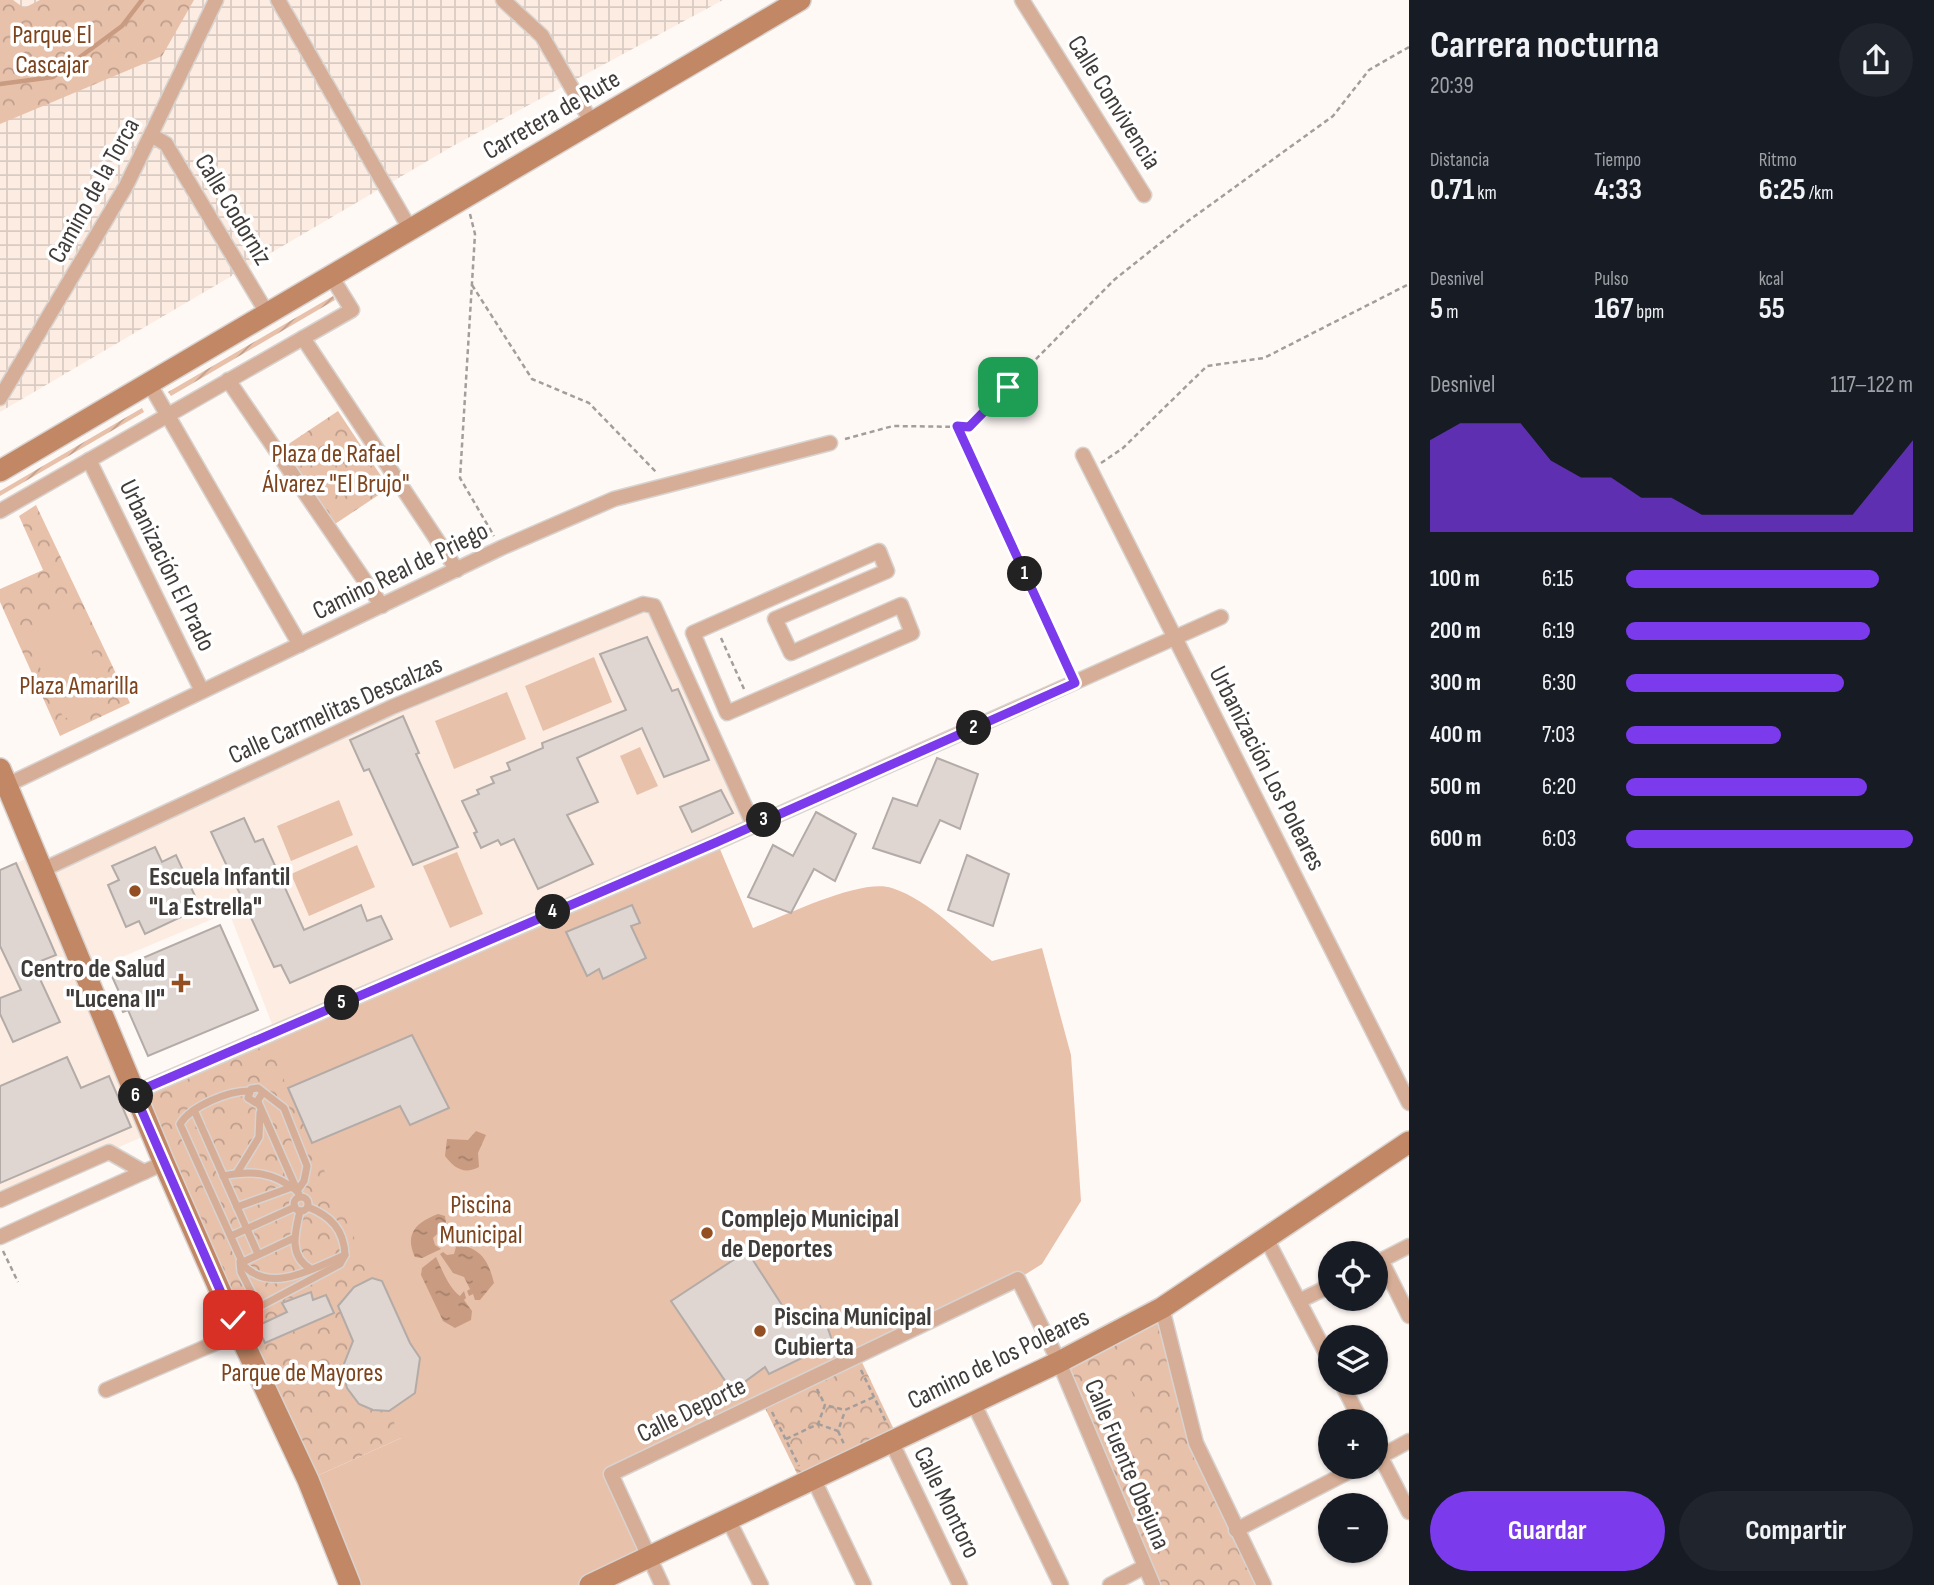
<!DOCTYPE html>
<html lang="es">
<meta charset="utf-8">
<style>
:root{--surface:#171b24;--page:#20242c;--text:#f1f3f6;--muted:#9ea1a6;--accent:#7c3aed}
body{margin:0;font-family:"Sofia Sans Condensed",sans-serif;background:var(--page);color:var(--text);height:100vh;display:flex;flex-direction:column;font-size:26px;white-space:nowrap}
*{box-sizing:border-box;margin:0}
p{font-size:23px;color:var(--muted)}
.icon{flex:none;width:38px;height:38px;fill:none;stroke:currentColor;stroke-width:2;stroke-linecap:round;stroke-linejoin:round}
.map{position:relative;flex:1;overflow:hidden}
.details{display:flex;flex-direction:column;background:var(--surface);width:525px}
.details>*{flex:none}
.tools{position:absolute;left:1318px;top:1241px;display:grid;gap:14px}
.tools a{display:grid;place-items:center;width:70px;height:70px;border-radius:50%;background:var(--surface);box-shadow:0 2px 5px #0004;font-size:35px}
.pin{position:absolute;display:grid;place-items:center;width:60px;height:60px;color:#fff;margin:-30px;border-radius:14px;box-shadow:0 4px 10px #0006}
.km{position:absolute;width:35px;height:35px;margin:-18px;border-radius:50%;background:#222;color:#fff;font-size:19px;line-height:35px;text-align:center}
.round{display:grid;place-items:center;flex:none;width:74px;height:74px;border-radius:37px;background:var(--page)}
.headline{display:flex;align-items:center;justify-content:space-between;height:119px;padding:0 21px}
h1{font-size:38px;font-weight:700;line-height:52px}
.metrics{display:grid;grid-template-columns:repeat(3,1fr);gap:10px;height:119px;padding:7px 21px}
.metrics div{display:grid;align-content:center}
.metrics b{font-size:30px;font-weight:700}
.metrics small{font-size:19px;font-weight:400}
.metrics p{font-size:19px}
.chart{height:196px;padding:14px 21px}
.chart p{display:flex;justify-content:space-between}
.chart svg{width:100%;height:126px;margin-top:7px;fill:var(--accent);opacity:.7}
.button{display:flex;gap:14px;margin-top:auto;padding:14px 21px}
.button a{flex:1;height:80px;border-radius:42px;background:var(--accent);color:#fff;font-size:28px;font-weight:700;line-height:80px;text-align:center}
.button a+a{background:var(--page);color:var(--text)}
ul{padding:0 21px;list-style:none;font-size:23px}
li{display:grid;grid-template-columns:112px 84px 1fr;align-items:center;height:52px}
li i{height:18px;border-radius:9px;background:var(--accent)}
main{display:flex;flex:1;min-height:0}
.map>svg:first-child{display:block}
.built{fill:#fcece2}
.industrial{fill:url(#industrial-grid)}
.park{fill:url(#park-crowns)}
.garden{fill:url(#garden-furrows)}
.pitch{fill:#e8c1ab}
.water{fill:url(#water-ripples)}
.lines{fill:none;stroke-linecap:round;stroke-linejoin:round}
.stream{stroke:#c99b81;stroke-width:4.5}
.building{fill:#dfd6d1;stroke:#b3aba7;stroke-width:2}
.lane-casing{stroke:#d9d3d0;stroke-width:10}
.street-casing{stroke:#d9d3d0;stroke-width:17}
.secondary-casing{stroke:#d9d3d0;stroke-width:24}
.path{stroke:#a39e9c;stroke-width:2.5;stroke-dasharray:5 3.5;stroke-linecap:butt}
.lane{stroke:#d6ae97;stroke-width:7}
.street{stroke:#d6ae97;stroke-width:14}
.secondary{stroke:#c28866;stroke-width:21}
.route-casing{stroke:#fff;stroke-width:14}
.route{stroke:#7c3aed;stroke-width:9}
.poi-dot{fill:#934f22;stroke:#fff;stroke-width:2.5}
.labels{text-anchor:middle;stroke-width:7;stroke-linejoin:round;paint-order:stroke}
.park-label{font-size:26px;fill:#7e441d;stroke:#fff}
.street-label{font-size:26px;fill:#403c3a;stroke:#fff}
.poi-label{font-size:26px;font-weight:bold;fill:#403c3a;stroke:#fff;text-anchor:start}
</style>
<main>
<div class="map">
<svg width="1409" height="1585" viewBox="0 0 1409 1585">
<defs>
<pattern id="industrial-grid" width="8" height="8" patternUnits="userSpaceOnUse" patternTransform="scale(1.75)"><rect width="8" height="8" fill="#fcece2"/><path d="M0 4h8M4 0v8" fill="none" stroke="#d9cbc3"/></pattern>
<pattern id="park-crowns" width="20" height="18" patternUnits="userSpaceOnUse" patternTransform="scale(1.75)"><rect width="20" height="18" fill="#e8c1ab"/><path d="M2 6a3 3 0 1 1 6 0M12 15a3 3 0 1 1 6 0" fill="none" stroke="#bd9e8c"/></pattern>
<pattern id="garden-furrows" width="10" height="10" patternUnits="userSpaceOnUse" patternTransform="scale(1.75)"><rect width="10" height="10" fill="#e8c1ab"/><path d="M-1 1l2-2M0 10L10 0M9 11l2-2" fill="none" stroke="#bd9e8c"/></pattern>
<pattern id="water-ripples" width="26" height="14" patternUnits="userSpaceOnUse" patternTransform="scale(1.75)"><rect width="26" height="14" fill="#c99b81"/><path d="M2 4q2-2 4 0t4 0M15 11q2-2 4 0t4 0" fill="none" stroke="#a5806b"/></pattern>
</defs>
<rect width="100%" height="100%" fill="#fff9f6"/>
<path class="built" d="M654,606L753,824L275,1032L229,912L84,973L151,1133L0,1200V870L33,856L40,870L392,707Z"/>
<path class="industrial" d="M0,0H723L453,146L0,412Z"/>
<g class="park">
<path d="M0,0H13L24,8L40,0H194L162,56L0,124Z"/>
<path d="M338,411L389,488L335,524L284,447Z"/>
<path d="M36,505L130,703L60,736L0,602V589L43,570L19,516Z"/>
<path d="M412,1035L401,1438L308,1480L134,1093L265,1037Z"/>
<path d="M1162,1308L1189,1416L1264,1585H1153L1059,1362Z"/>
<path d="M859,1356L898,1438L802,1484L762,1402Z"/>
</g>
<g class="garden">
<path d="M333,296L335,300L171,396L168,392Z"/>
<path d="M142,408L144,412L0,496V491Z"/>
</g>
<g class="pitch">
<path d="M72,610L112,696L64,719L24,633Z"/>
<path d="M594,657L612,702L543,731L525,686Z"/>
<path d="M507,692L526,739L454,769L435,721Z"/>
<path d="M640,747L658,786L637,795L620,756Z"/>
<path d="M339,800L353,835L291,861L277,826Z"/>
<path d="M717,842L753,928C785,916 860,878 892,888C931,901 962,936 992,961L1042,948L1071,1055L1081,1201L1042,1264L1018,1279L612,1474L648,1557L590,1585H350L308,1480L401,1438L389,1411C356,1410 355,1396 342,1369L353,1341L354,1287L372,1278L265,1037Z"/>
<path d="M357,845L375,887L309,916L291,874Z"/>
<path d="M457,852L483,914L450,928L423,866Z"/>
<path d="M1125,1376L1150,1436L1116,1450L1090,1390Z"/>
</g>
<g class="water">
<path d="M476,1131L486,1135L478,1153L479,1167C464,1175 454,1168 445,1156L447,1139L468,1140Z"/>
<path d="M438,1214L445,1216L446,1223L439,1228L442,1232L451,1230L454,1237L450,1244L440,1243L437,1234L433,1238L435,1245L441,1249L422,1258L415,1257C404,1233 417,1222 438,1214Z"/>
<path d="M461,1245C483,1250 489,1263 494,1283L480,1300H475L473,1294L469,1296L467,1291L470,1289L464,1277L453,1273L440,1254L443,1252L447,1255L454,1254L456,1247Z"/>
<path d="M436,1257C442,1270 449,1288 460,1296L464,1291L466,1298L464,1300L472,1311L471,1320L455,1328L443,1321L421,1275L422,1268Z"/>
</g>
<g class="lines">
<path class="stream" d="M0,84L53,77L122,26L142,0"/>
</g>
<g class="building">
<path d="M647,637L672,691L678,689L709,760L664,777L642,728L577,758L598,802L567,815L593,864L538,889L514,839L501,845L498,840L481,848L474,833L477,832L462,801L479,794L477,790L494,783L491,777L510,770L507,763L543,748L542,743L626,710L600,654Z"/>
<path d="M403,716L419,753L416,754L458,847L413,865L369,769L364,771L350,740Z"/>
<path d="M937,758L978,774L960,829L940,820L920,863L873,848L893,798L917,806Z"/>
<path d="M721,790L733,813L692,832L680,807Z"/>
<path d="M816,812L856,834L835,881L814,869L791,913L748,897L773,845L793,856Z"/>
<path d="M244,818L255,842L263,839L304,930L361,905L367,921L381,916L392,939L290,983L281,965L274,967L211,832Z"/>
<path d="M155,847L162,862L176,855L195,896L178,904L183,916L145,934L139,921L126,927L108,885L119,880L112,866Z"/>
<path d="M967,855L1009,874L993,926L948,910Z"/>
<path d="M16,863L56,955L33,964L60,1022L13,1042L0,1014V998L21,990L0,946V870Z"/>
<path d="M632,905L640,923L631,926L646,958L603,979L599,969L587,976L566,932Z"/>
<path d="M220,925L258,1010L148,1056L128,1010L123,1012L116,997L120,994L110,972Z"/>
<path d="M412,1035L449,1108L410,1125L400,1106L312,1143L288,1088Z"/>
<path d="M67,1057L81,1088L109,1076L131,1127L0,1183V1086Z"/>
<path d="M747,1251L791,1319L820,1306L833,1343L769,1374L765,1367L732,1391L671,1301Z"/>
<path d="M372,1278L382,1281L410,1343L420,1358L415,1393L389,1411L373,1410L359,1404L347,1388L342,1369L353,1341L338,1306L354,1287Z"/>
<path d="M311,1292L313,1300L326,1295L334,1313L265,1343L257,1326L287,1312L282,1303Z"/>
</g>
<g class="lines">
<defs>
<g id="lane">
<path d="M249,1091C228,1091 191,1106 180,1124L244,1266C272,1294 314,1268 345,1255C344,1230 331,1216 308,1207"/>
<path d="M258,1102L300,1197"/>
<path d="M194,1110L258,1254"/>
<path d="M237,1173L259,1137L260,1113"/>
<path d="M223,1176C253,1170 273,1172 297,1191L304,1181L307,1166L284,1108L258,1088L251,1089L248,1098L256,1103L262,1094"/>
<circle cx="301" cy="1204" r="7"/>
<path d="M237,1207L292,1187"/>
<path d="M300,1211C295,1232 288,1256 311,1269"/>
<path d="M231,1236L295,1207"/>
<path d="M240,1262L241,1272L259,1307L340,1264L345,1255"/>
<path d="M243,1262L294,1238"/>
<path d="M236,1318L259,1307"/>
</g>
<g id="street">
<path d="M278,0L410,229"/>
<path d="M503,0L542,36L592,123"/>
<path d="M1022,0L1144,195"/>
<path d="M153,136L166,144L267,313"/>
<path d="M303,338L457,570"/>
<path d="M228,380L382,606"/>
<path d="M149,383L300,645"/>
<path d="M0,398L126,186L216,0"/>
<path d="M1083,455L1409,1103"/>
<path d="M89,460L202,691"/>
<path d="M0,511L352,310L331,276"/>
<path d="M879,551L887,571L775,619L791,653L901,605L912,633L727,713L693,633Z"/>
<path d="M7,785L501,548L614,499L830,443"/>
<path d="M40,871L392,707L643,604L654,606L753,824"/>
<path d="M134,1093L717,842L1221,617"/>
<path d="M0,1200L109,1152L144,1172"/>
<path d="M0,1237L164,1163"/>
<path d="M1266,1238L1330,1361"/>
<path d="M1381,1260L1409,1316"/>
<path d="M1376,1263L1409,1246"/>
<path d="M1299,1301L1330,1286"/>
<path d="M1162,1308L1196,1443L1264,1585"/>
<path d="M1341,1382L1361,1421"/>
<path d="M106,1390L239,1333"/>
<path d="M973,1402L1061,1585"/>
<path d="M891,1441L960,1585"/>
<path d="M1376,1448L1409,1512"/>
<path d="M1376,1459L1409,1441"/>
<path d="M813,1478L864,1585"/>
<path d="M728,1519L761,1585"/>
<path d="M1236,1530L1360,1466"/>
<path d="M662,1585L611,1474L1018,1279L1059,1362L1153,1585"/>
<path d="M1110,1585L1144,1567"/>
</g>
<g id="secondary">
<path d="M0,471L800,0"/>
<path d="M0,769L164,1163L233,1320L308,1480L350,1585"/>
<path d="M590,1585L1059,1362L1162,1308L1409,1142"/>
</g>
</defs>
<use href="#lane" class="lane-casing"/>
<use href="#street" class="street-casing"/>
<use href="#secondary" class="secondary-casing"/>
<g class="path">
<path d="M470,214L475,234L460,478L494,536"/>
<path d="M472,285L532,379L589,403L656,472"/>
<path d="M957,426L1068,668"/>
<path d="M845,439L893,426L969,427L1114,280L1188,221L1333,116L1369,70L1409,47"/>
<path d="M1101,463L1123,448L1207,366L1264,358L1409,284"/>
<path d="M721,638L744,689"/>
<path d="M3,1251L18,1282"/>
<path d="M861,1370L887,1424"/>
<path d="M817,1389L825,1405"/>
<path d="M772,1412L799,1466"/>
<path d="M818,1424L838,1431L845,1411"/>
<path d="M838,1431L844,1444"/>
<path d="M786,1439L818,1424L825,1405L845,1410L874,1397"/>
</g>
<use href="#lane" class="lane"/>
<use href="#street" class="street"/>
<use href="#secondary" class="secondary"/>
</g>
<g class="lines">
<defs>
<path id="route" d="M233,1320L134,1093L717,842L1075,683L957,426L969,427L1008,387"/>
</defs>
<use href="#route" class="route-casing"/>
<use href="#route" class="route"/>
</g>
<g class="poi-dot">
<circle cx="135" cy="891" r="7"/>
<path d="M177.5 972.5h7v7h7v7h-7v7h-7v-7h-7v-7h7z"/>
<circle cx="707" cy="1233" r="7"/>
<circle cx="760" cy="1331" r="7"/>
</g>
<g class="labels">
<g class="park-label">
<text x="52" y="43">Parque El<tspan x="52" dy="30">Cascajar</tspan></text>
<text x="336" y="462">Plaza de Rafael<tspan x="336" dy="30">Álvarez "El Brujo"</tspan></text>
<text x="79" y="694">Plaza Amarilla</text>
<text x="481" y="1213">Piscina<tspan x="481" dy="30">Municipal</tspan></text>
<text x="302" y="1381">Parque de Mayores</text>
</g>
<g class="street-label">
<text transform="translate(1115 102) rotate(58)" y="9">Calle Convivencia</text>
<text transform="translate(551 114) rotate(-30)" y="9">Carretera de Rute</text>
<text transform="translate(93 190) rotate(-61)" y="9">Camino de la Torca</text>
<text transform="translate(234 209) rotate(59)" y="9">Calle Codorniz</text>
<text transform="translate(168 565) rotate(64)" y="9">Urbanización El Prado</text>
<text transform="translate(400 570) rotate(-26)" y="9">Camino Real de Priego</text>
<text transform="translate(335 709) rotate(-24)" y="9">Calle Carmelitas Descalzas</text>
<text transform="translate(1268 768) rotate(63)" y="9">Urbanización Los Poleares</text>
<text transform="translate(998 1358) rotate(-26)" y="9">Camino de los Poleares</text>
<text transform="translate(691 1409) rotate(-26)" y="9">Calle Deporte</text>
<text transform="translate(1128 1464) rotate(67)" y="9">Calle Fuente Obejuna</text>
<text transform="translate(948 1502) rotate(64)" y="9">Calle Montoro</text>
</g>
<g class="poi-label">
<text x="149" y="885">Escuela Infantil<tspan x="149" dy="30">"La Estrella"</tspan></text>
<text x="165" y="977" text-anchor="end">Centro de Salud<tspan x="165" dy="30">"Lucena II"</tspan></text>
<text x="721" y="1227">Complejo Municipal<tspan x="721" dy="30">de Deportes</tspan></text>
<text x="774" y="1325">Piscina Municipal<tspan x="774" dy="30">Cubierta</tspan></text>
</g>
</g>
</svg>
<div class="tools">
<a><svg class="icon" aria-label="locate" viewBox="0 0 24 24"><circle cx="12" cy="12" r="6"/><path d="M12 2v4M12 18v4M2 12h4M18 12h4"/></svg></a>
<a><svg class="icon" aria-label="layers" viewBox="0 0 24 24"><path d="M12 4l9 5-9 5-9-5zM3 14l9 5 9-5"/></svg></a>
<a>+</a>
<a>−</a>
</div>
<div class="pin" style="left:1008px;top:387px;background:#1e9e55"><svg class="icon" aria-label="arrive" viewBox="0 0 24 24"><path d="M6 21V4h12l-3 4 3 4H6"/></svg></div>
<div class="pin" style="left:233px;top:1320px;background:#d93025"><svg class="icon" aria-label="check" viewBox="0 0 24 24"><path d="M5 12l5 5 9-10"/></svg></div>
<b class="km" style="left:1025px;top:574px">1</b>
<b class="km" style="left:974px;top:728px">2</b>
<b class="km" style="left:764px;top:820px">3</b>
<b class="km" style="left:553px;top:912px">4</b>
<b class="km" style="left:342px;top:1003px">5</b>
<b class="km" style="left:136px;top:1096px">6</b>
</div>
<section class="details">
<div class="headline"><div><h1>Carrera nocturna</h1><p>20:39</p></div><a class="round"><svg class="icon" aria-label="share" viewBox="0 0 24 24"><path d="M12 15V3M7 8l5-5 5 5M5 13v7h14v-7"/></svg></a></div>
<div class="metrics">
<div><p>Distancia</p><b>0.71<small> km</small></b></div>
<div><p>Tiempo</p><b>4:33</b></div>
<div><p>Ritmo</p><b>6:25<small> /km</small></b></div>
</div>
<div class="metrics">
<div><p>Desnivel</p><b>5<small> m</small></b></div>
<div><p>Pulso</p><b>167<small> bpm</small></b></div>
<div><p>kcal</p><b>55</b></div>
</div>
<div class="chart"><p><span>Desnivel</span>117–122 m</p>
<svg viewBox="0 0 160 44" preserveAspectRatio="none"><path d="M0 44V12L10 6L20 6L30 6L40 19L50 25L60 25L70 32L80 32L90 38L100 38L110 38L120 38L130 38L140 38L150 25L160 12V44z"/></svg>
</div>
<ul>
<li><b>100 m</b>6:15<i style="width:88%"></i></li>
<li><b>200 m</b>6:19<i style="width:85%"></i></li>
<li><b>300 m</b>6:30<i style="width:76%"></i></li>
<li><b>400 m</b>7:03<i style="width:54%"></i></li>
<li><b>500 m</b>6:20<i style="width:84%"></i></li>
<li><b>600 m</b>6:03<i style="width:100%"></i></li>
</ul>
<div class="button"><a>Guardar</a><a>Compartir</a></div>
</section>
</main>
